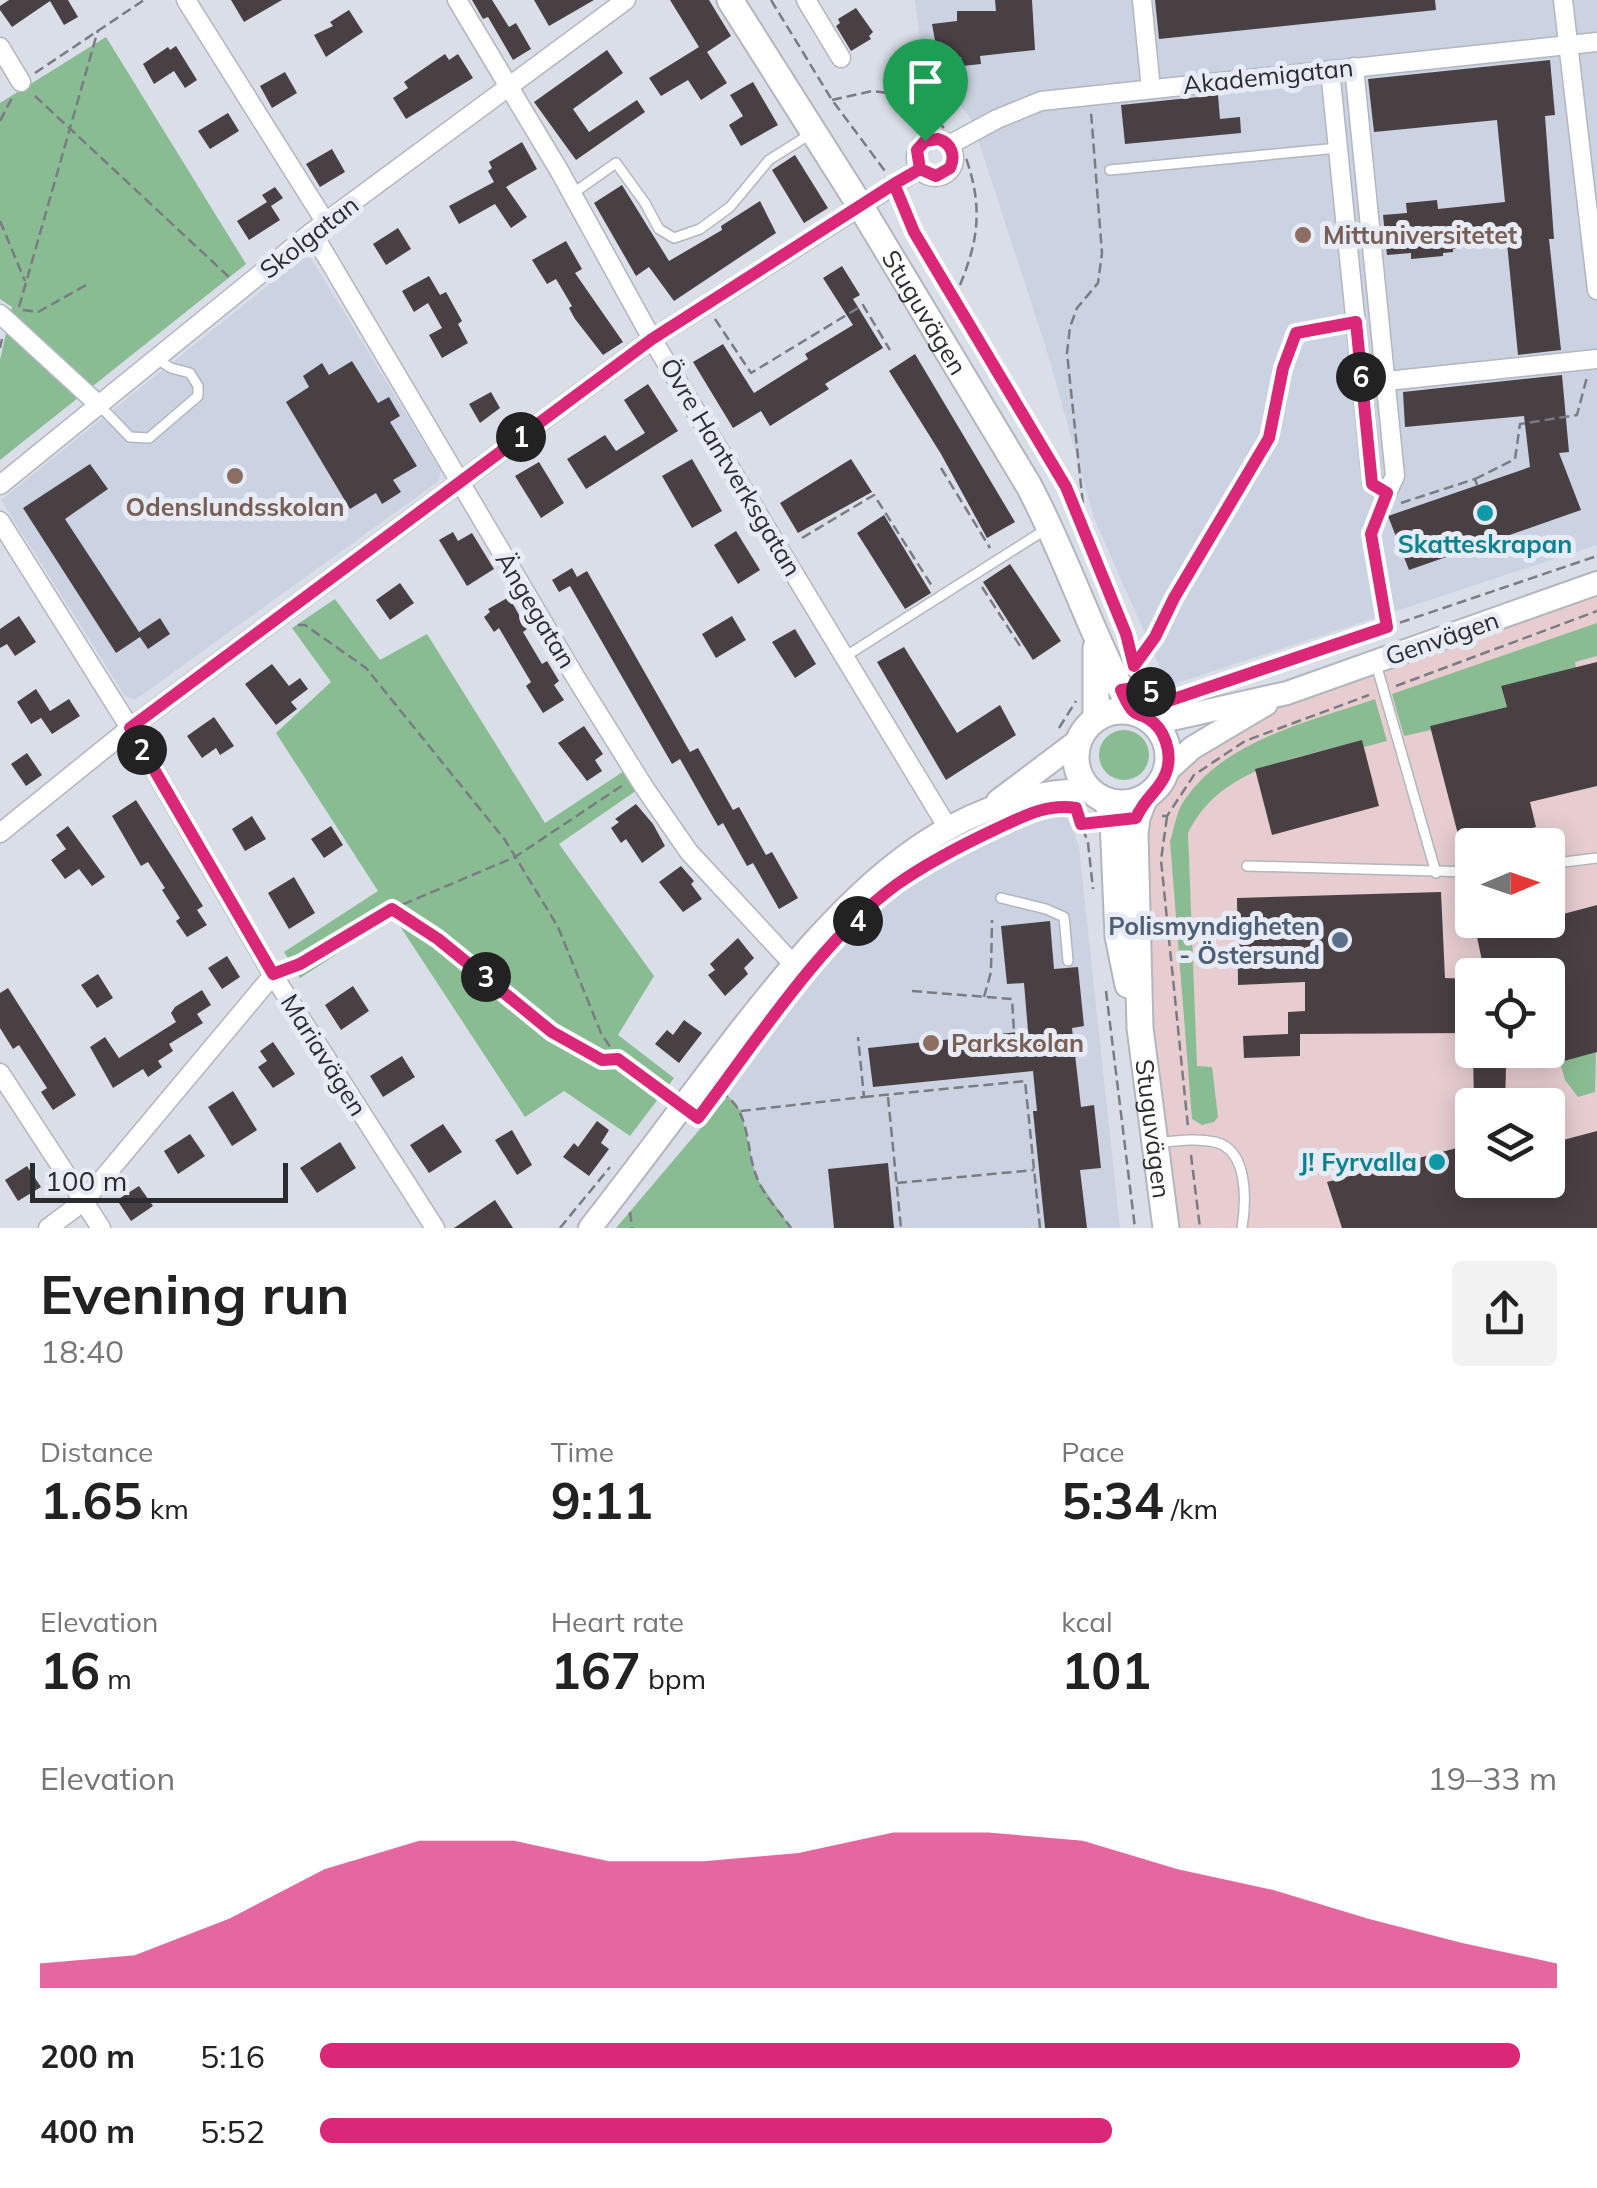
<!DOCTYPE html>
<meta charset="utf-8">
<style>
:root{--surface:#fff;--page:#f2f2f2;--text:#222;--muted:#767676;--accent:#db2777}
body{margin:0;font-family:Mulish,sans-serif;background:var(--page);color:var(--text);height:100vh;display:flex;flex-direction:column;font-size:38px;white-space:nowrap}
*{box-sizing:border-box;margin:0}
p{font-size:32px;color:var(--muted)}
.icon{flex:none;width:55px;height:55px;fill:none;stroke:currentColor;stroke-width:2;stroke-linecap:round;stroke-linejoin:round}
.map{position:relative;height:1228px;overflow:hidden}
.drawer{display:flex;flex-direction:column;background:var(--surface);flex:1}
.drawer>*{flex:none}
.needle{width:65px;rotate:88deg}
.buttons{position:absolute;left:1455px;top:828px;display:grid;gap:20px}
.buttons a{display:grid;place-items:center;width:110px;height:110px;border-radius:10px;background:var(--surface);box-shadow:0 5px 25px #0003;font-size:50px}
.scale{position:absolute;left:30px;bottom:25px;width:258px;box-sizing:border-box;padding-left:10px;border:5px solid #2a2c2f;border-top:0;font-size:28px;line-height:35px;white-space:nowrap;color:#2a2c2f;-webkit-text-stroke:8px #e7ebf5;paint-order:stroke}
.pin{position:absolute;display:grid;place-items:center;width:85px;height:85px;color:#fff;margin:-102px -42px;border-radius:50% 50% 50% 0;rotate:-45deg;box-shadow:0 0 10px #0007}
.pin .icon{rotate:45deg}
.km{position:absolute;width:50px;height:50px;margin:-25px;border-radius:50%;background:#222;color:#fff;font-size:28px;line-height:50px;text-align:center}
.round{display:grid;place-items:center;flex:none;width:105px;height:105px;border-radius:10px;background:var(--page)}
.head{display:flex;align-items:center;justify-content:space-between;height:170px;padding:0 40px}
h1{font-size:55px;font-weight:700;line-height:75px}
.metrics{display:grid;grid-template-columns:repeat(3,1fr);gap:15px;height:170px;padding:10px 40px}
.metrics div{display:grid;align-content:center}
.metrics b{font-size:50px;font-weight:700}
.metrics small{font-size:28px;font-weight:400}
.metrics p{font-size:28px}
.chart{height:280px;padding:20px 40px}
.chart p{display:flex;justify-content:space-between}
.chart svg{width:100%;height:180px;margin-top:10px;fill:var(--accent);opacity:.7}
ul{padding:0 40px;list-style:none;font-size:32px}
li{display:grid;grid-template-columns:160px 120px 1fr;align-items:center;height:75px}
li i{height:25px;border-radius:12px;background:var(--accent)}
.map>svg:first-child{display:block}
.commercial{fill:#e7cdd0;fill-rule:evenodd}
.built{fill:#cbd3e3}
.green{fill:#8abc93}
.building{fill:#494044}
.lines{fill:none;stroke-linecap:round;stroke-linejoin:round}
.service-casing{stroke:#b2b6bf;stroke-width:12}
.minor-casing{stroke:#b2b6bf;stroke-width:21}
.tertiary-casing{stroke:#b2b6bf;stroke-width:26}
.secondary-casing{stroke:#b2b6bf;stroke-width:29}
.path{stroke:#7a7c83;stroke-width:2.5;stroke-dasharray:10 5;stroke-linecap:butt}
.service{stroke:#fff;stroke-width:9}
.minor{stroke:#fff;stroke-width:18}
.tertiary{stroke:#fff;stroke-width:22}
.secondary{stroke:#fff;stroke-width:25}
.route-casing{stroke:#fff;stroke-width:20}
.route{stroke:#db2777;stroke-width:12}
.education-dot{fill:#8d6e63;stroke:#e7ebf5;stroke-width:4}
.culture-dot{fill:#0f9aa8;stroke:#e7ebf5;stroke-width:4}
.service-dot{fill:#5c6f8a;stroke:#e7ebf5;stroke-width:4}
.labels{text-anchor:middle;stroke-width:10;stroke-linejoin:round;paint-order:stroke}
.street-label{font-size:25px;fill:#2a2c2f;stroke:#e7ebf5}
.education-label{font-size:25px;font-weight:bold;fill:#785e54;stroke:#e7ebf5;text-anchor:start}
.culture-label{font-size:25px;font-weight:bold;fill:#0d838f;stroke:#e7ebf5}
.service-label{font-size:25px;font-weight:bold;fill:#4e5e75;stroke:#e7ebf5;text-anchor:end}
</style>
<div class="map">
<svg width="1597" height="1228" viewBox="0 0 1597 1228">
<rect width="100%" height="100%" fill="#dadee8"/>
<path class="commercial" d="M1597,583V1228H1165L1137,818L1167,771L1287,693ZM1472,845H1548V920H1472ZM1472,975H1548V1050H1472ZM1472,1105H1548V1180H1472Z"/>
<g class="built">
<path d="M915,0H1597V545L1168,686L1094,518L1046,348L972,121L921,49Z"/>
<path d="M302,258H311L441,471L439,481L135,700L125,696L1,500Z"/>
<path d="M1059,810L1071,824L1079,847L1120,1228H791L756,1177L741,1111L728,1096L731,1083L791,1002L856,928L903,885L972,846L1035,816Z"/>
</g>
<g class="green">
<path d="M106,37L246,264L0,460V360L12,307L0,299V103Z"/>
<path d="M335,599L380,660L427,634L545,823L624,771L637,790L559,844L654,976L618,1035L674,1078L630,1136L564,1091L525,1117L394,917L300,978L284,952L378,891L276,733L331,682L292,628Z"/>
<path d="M1597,623V656L1575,662L1576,668L1501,687L1507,707L1431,726V730L1404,736L1392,694Z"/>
<path d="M1375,699L1387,741L1364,747L1361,741C1297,758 1220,767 1188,833L1197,1066L1212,1067L1218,1117L1214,1122L1202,1125L1192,1119L1170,841C1174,830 1176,814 1182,804C1222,740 1309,722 1375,699Z"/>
<circle cx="1124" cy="755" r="25"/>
<path d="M1596,1052L1595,1092L1578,1097L1565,1080L1560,1062Z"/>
<path d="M728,1096L741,1111L756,1177L791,1228H616Z"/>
</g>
<g class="building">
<path d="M9,0H68L78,17L64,25L50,1L12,27L0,10V6Z"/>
<path d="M231,0H282L244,22Z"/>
<path d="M472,0H492L509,27L516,23L531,49L513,60L488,17L483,19Z"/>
<path d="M534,0H594L549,26Z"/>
<path d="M670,0H709L731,36L707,52L727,83L701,100L688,80L661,96L649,78L699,47Z"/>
<path d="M995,0H1032L1035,50L980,56L981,64L962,66L961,57L944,59L942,46H936L932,24L957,21V11H996Z"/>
<path d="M1155,0H1435L1436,10L1159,39Z"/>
<path d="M856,8L873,32L869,36L871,39L851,51L836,26L840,23L838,19Z"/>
<path d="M349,10L363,32L326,57L314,35L333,26L330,22Z"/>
<path d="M176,46L197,80L185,88L174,71L154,84L143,64L168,47L170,50Z"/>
<path d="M607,50L623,73L573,109L589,132L637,100L645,112L576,160L534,102Z"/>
<path d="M445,54L449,60L458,54L473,78L406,119L393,98L408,88L404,82Z"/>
<path d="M1550,60L1555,115L1545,116L1554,239H1549L1561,350L1518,355L1507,243L1453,249V252L1443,253V256L1411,259V253L1387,255L1383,215L1407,213L1406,203L1437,200L1438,209L1505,202L1497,120L1374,132L1368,79Z"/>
<path d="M285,72L297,93L272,108L260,86Z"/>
<path d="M753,82L778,125L741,146L729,125L743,116L730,95Z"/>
<path d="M1218,95L1220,119L1240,117L1241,133L1125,144L1121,105Z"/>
<path d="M228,113L239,131L210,149L198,131Z"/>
<path d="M522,142L537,169L506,187L527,217L511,228L495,204L459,224L449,206L494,182L488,171L492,168L489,162Z"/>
<path d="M332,149L345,172L320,187L306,164Z"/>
<path d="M795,155L828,208L804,223L772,170Z"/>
<path d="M622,185L669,261L722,230L721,226L760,201L776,233L674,301L649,267L636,276L594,203Z"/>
<path d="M275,187L283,198L271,206L280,220L249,240L237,221L267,202L262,195Z"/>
<path d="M398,228L411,249L386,265L373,244Z"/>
<path d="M566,241L582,269L575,273L623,342L603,355L575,319L569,308L572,306L556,279L547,284L532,260Z"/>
<path d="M842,266L860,295L853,299L883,348L825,384L829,389L770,426L761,411L733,428L693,362L723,344L754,393L808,359L805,354L853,325L823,278Z"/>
<path d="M429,276L440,295L446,292L462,321L458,324L468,343L442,358L429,335L442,328L428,303L414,312L402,291Z"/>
<path d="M915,354L1015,522L987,538L941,454L889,371Z"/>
<path d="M352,361L378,403L389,397L400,416L390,422L417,466L393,480L401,492L382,504L376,493L350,509L286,402L309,387L303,376L322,363L329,375Z"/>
<path d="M1562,375L1569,452L1559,453L1581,510L1409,570L1388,516L1530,467L1524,416L1405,427L1403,392Z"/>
<path d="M648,384L678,431L586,489L567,459L605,435L616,451L645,433L624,400Z"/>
<path d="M491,392L500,408L480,423L469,404Z"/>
<path d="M692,459L722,511L692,528L662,476Z"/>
<path d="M851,459L872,492L798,533L780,503Z"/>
<path d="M539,462L564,503L541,518L515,476Z"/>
<path d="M90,464L108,489L65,519L139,632L160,618L170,634L148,649L140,637L116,653L23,508Z"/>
<path d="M884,515L931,593L905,609L857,533Z"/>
<path d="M736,531L760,570L738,584L714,545Z"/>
<path d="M453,532L458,541L472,533L494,569L467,586L439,540Z"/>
<path d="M1010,564L1061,641L1033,660L983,582Z"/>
<path d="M572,568L577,577L587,571L690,752L698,748L733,810L739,807L766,855L772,852L798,898L779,909L753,863L747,866L723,823L718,826L680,759L672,764L570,586L559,592L552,580Z"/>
<path d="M400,583L414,603L390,620L376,600Z"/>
<path d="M509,597L527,629L523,632L542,664L547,661L559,681L554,685L564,700L543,713L526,686L531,682L499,628L494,632L484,617L490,612L488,609Z"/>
<path d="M19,616L36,642L15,656L7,644L0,648V629Z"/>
<path d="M732,616L746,640L716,658L702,634Z"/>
<path d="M795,629L816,664L795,678L772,642Z"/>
<path d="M904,647L957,733L1000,705L1016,735L946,780L877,662Z"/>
<path d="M1597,662V786L1530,802L1536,827L1461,846L1430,726L1507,707L1501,686Z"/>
<path d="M272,664L289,686L300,678L308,689L291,702L297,709L276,725L245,684Z"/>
<path d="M36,689L50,711L69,699L80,716L52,734L41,718L31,724L17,702Z"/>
<path d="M214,717L234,746L220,755L216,748L202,758L187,736Z"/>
<path d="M584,726L603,754L595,760L602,771L587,781L558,743Z"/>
<path d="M1362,740L1379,806L1272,835L1255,769Z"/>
<path d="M27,753L42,775L26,786L11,764Z"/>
<path d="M136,800L203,906L197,910L207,925L187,937L176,921L180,918L162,890L165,888L148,862L141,866L112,816Z"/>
<path d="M636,804L653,824L665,846L642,863L626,839L621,843L611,828L619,822L615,819Z"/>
<path d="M252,816L266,839L245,851L232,829Z"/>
<path d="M68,826L105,877L92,886L79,869L65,879L51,860L66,849L56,835Z"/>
<path d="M331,826L343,845L324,858L311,839Z"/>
<path d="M681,866L694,881L691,884L702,899L683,912L659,882Z"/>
<path d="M294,877L315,913L289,929L268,893Z"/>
<path d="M1441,892L1445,978L1472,979V1033L1300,1034V1056L1244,1058L1243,1036L1288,1034V1012L1305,1011V982L1238,985L1237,898Z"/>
<path d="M1597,905V1052L1546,1066L1506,1068L1505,1105H1474L1473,1050H1548V975H1485L1477,937Z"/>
<path d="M1050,921L1054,969L1078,967L1084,1026L1072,1028L1081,1107L1094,1105L1101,1168L1080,1170L1087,1228H1045L1033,1111H1037L1033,1071L873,1087L868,1048L1028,1031L1024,983L1007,984L1001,926Z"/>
<path d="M738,938L754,958L744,968L748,974L725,996L708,975L715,970L710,964Z"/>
<path d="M227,956L240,977L222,989L208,968Z"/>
<path d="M98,974L113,998L97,1008L81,985Z"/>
<path d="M353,986L369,1011L341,1030L325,1005Z"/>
<path d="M8,988L76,1095L53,1110L41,1092L47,1088L19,1045L13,1049L0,1028V993Z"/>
<path d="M202,990L211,1005L197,1014L203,1023L169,1044L173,1051L158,1061L162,1067L148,1077L143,1069L113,1088L90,1047L105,1037L119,1058L176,1022L171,1013L175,1007Z"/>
<path d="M684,1020L702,1033L679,1063L655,1044L667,1030L673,1035Z"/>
<path d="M273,1042L295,1074L273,1088L258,1067L267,1061L260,1051Z"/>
<path d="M402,1056L415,1077L383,1097L370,1076Z"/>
<path d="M233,1091L257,1130L232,1146L208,1107Z"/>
<path d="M597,1121L609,1130L601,1143L609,1149L589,1176L563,1157L574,1143L578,1147Z"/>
<path d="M443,1124L462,1152L429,1173L410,1145Z"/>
<path d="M512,1130L532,1165L517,1175L495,1140Z"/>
<path d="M1597,1131V1228H1342L1327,1182L1472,1144V1180H1548V1144Z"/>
<path d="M190,1134L205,1156L178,1174L164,1151Z"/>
<path d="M340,1142L356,1168L317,1193L300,1168Z"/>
<path d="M888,1163L894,1228H834L828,1169Z"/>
<path d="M27,1166L41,1187L18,1201L5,1180Z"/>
<path d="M139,1186L153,1206L131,1221L117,1200Z"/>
<path d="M495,1200L513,1228H454Z"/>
</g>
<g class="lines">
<defs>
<g id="service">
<path d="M1110,170L1338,148"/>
<path d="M572,194L616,163L645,203L659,229L674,238L700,229L730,207L769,160L812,133"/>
<path d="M100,406L130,437L149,438L198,396V386L190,373L171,368L157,359"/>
<path d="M846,656L1048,528"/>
<path d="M1376,664L1436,873"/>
<path d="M1548,864L1597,858"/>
<path d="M1247,866L1472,872"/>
<path d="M1001,898L1046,909L1064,917L1068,961"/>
<path d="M1157,1143C1176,1141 1196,1138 1215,1142C1249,1150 1246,1202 1242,1228"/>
</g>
<g id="minor">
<path d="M186,0L326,223"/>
<path d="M457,0L560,172L652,339L948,828"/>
<path d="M806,0L841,58"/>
<path d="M1142,0L1151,89"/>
<path d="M1563,0L1597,290"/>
<path d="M0,47L21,82"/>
<path d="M1330,70L1372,484L1387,493L1395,476L1354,67"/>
<circle cx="935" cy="158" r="19"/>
<path d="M949,145L997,119L1041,101L1597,42"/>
<path d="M312,232L576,678L644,787L689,852L793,964"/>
<path d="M0,314L100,406"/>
<path d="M1377,382L1597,359"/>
<path d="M0,485L312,232L626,0"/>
<path d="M0,521L130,728L273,975L435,1228"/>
<path d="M0,833L130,728L652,339L919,169"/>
<path d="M0,1073L101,1228"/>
<path d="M48,1228L84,1201L273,975"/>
</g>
<g id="tertiary">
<path d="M1154,723L1287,693L1597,583"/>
<path d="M1167,771L1192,748L1266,704"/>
<path d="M998,801L1079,740"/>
<path d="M590,1228C642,1162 691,1094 743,1027C831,916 934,791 1089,790"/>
</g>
<g id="secondary">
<path id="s1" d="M730,0L861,207L1029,486C1068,560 1093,639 1133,712"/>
<path d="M1096,648V719"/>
<circle cx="1122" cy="757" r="46"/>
<path id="s2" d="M1144,799L1137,818L1135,833L1140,1028L1166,1228"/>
<path d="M1107,802L1113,820L1118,936L1128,985"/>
</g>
</defs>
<use href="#service" class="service-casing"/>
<use href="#minor" class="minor-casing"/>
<use href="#tertiary" class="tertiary-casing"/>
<use href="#secondary" class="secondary-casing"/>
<g class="path">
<path d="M771,0L832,100L885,171"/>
<path d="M35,73L144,0"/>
<path d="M35,96L230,278"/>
<path d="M832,100L872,91L912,96L944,128"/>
<path d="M0,121L13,96"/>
<path d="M901,200L914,232L1066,487L1126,634L1134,664"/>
<path d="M0,221L25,281"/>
<path d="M954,299C977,247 985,213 966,158"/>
<path d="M19,307L98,30"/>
<path d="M23,310L38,312L88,284"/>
<path d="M715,319L751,373L863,305L890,350"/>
<path d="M0,348L2,339"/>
<path d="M941,468L990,548"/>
<path d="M1475,479L1515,459L1520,424L1577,415L1587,377"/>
<path d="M1401,503L1475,479L1477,485"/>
<path d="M1381,508L1371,534L1387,627"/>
<path d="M1086,533L1067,353L1070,327L1077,308L1098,283L1102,253L1091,112"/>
<path d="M802,538L874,495L932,586"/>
<path d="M982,587L1022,649"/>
<path d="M298,625H305L366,668L505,840L558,927L601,1033L618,1059L665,1093"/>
<path d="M1135,664L1155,637L1174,598L1269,438L1283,368L1296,333L1340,325"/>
<path d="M1396,686L1597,611"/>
<path d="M1145,690L1165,698"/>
<path d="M1201,690L1597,556"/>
<path d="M1059,728L1076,701"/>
<path d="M1078,814L1088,843L1093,889"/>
<path d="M1162,816H1167L1194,775L1245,741L1369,695"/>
<path d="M1167,817L1161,860L1188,1127"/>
<path d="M290,968L391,910"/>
<path d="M912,991L1012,999L1014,1032"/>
<path d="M1106,991L1135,1228"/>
<path d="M984,997L991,972L992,920"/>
<path d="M617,1059C570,1062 479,968 438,939C423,929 407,920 392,909L515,857L623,785"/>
<path d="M719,1092C751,1106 745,1147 756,1175C762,1194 780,1212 791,1228"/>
<path d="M864,1097L1025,1081L1040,1228"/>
<path d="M888,1097L901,1228"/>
<path d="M741,1111L864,1097L858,1037"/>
<path d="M1191,1155L1200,1228"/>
<path d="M897,1183L1034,1170"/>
<path d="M630,1212L632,1228"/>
<path d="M560,1228L610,1167"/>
</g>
<use href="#service" class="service"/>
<use href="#minor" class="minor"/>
<use href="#tertiary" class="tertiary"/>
<use href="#secondary" class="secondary"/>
</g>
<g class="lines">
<defs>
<path id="route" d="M925,141L917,150L920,169L894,184L652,339L130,728L273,974L300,964L392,909L438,939L552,1032L602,1060L618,1059L698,1118C754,1044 821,940 896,885C927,863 962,845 996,829C1022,817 1047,803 1076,808L1081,824L1136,818C1145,797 1160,790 1166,773C1173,753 1165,728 1147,718C1142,715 1136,715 1133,711C1128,707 1124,696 1121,690L1139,687L1171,700L1387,627L1371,534L1387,493L1372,484L1356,322L1296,333L1283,368L1269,438L1174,598L1155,637L1134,666L1126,634L1066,487L914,232L894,184L920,169L936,176L950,168C956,155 951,143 938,139L925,141"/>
</defs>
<use href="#route" class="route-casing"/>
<use href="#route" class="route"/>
</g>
<g class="education-dot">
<circle cx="1303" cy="235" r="10"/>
<circle cx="235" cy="476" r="10"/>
<circle cx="931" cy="1043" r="10"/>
</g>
<g class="culture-dot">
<circle cx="1485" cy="513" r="10"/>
<circle cx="1437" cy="1162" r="10"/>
</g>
<circle class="service-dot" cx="1340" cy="940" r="10"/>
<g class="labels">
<g class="street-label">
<text transform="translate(1268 76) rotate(-6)" y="9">Akademigatan</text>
<text transform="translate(309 237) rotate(-38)" y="9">Skolgatan</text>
<text dy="9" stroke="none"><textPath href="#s1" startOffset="368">Stuguvägen</textPath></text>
<text transform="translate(731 467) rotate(59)" y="9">Övre Hantverksgatan</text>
<text transform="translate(536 610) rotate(59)" y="9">Ängegatan</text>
<text transform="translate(1442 638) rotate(-19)" y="9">Genvägen</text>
<text transform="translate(324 1055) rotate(58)" y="9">Mariavägen</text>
<text dy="9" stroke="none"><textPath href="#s2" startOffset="332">Stuguvägen</textPath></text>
</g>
<g class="education-label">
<text x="1323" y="244">Mittuniversitetet</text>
<text x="235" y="516" text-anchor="middle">Odenslundsskolan</text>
<text x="951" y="1052">Parkskolan</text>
</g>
<g class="culture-label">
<text x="1485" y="553">Skatteskrapan</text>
<text x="1417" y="1171" text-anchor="end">J! Fyrvalla</text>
</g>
<g class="service-label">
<text x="1320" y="935">Polismyndigheten<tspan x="1320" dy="29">- Östersund</tspan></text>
</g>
</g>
</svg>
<div class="buttons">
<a><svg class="needle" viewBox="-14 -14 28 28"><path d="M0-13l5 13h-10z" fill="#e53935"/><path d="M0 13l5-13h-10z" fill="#767676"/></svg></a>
<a><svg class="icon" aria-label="locate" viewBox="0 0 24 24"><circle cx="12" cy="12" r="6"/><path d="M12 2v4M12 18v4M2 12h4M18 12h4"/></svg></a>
<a><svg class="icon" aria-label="layers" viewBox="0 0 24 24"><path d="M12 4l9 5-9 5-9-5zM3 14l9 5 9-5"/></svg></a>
</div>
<div class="scale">100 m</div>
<div class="pin" style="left:925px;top:141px;background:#1e9e55"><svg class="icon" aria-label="arrive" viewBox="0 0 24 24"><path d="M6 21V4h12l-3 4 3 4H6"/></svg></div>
<b class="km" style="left:521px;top:437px">1</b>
<b class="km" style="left:142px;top:750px">2</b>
<b class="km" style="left:486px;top:977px">3</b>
<b class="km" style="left:858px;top:921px">4</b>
<b class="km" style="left:1151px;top:692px">5</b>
<b class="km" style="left:1361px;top:377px">6</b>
</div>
<section class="drawer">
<div class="head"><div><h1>Evening run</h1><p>18:40</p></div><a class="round"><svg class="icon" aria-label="share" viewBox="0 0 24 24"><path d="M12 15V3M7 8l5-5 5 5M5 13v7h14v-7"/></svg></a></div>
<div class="metrics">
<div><p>Distance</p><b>1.65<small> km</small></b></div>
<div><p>Time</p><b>9:11</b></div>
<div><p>Pace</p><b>5:34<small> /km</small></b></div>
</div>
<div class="metrics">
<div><p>Elevation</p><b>16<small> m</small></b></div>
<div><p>Heart rate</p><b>167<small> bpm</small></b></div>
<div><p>kcal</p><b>101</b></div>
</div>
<div class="chart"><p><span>Elevation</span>19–33 m</p>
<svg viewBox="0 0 160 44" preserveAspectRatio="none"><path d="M0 44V38L10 36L20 27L30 15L40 8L50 8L60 13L70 13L80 11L90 6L100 6L110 8L120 15L130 20L140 27L150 33L160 38V44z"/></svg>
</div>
<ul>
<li><b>200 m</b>5:16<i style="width:97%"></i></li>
<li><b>400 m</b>5:52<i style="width:64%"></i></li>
</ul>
</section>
